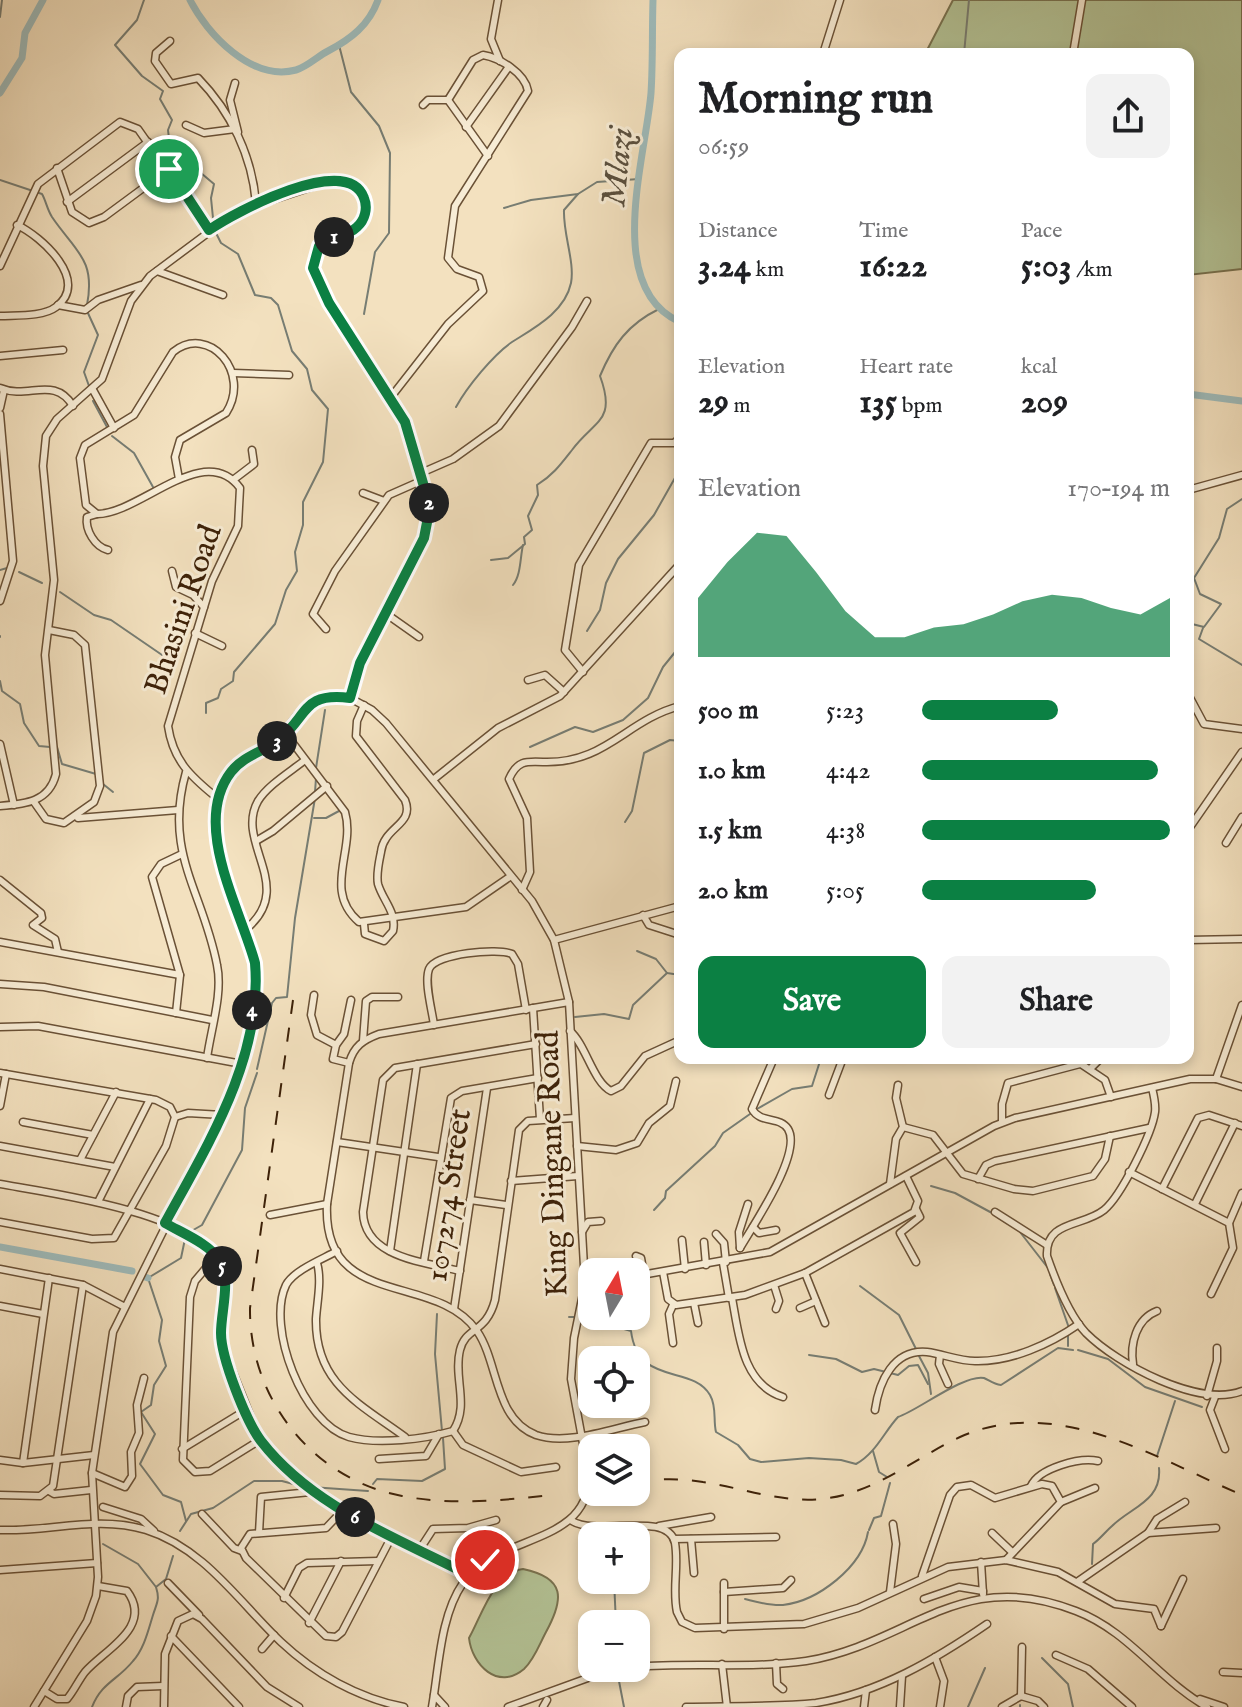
<!DOCTYPE html>
<meta charset="utf-8">
<style>
:root{--surface:#fff;--page:#f2f2f2;--text:#202124;--muted:#757577;--accent:#0b8043}
body{margin:0;font-family:"IM FELL English",serif;background:var(--page);color:var(--text);height:100vh;display:flex;flex-direction:column;font-size:30px;white-space:nowrap}
*{box-sizing:border-box;margin:0}
p{font-size:26px;color:var(--muted)}
.icon{flex:none;width:44px;height:44px;fill:none;stroke:currentColor;stroke-width:2;stroke-linecap:round;stroke-linejoin:round}
.map{position:relative;flex:1;overflow:hidden}
.panel{position:absolute;left:674px;top:48px;width:520px;height:1016px;display:flex;flex-direction:column;background:var(--surface);border-radius:16px;box-shadow:0 4px 12px #0003}
.panel>*{flex:none}
.needle{width:52px;rotate:10deg}
.buttons{position:absolute;left:578px;top:1258px;display:grid;gap:16px}
.buttons a{display:grid;place-items:center;width:72px;height:72px;border-radius:16px;background:var(--surface);box-shadow:0 4px 12px #0003;font-size:40px}
.pin{position:absolute;display:grid;place-items:center;width:68px;height:68px;color:#fff;margin:-34px;border:4px solid #fff;border-radius:50%;box-shadow:0 2px 8px #0007}
.km{position:absolute;width:40px;height:40px;margin:-20px;border-radius:50%;background:#222;color:#fff;font-size:22px;line-height:40px;text-align:center}
.round{display:grid;place-items:center;flex:none;width:84px;height:84px;border-radius:16px;background:var(--page)}
.overview{display:flex;align-items:center;justify-content:space-between;height:136px;padding:0 24px}
h1{font-size:44px;font-weight:700;line-height:60px}
.figures{display:grid;grid-template-columns:repeat(3,1fr);gap:12px;height:136px;padding:8px 24px}
.figures div{display:grid;align-content:center}
.figures b{font-size:34px;font-weight:700}
.figures small{font-size:22px;font-weight:400}
.figures p{font-size:22px}
.chart{height:224px;padding:16px 24px}
.chart p{display:flex;justify-content:space-between}
.chart svg{width:100%;height:144px;margin-top:8px;fill:var(--accent);opacity:.7}
.cta{display:flex;gap:16px;margin-top:auto;padding:16px 24px}
.cta a{flex:1;height:92px;border-radius:16px;background:var(--accent);color:#fff;font-size:32px;font-weight:700;line-height:92px;text-align:center}
.cta a+a{background:var(--page);color:var(--text)}
ul{padding:0 24px;list-style:none;font-size:26px}
li{display:grid;grid-template-columns:128px 96px 1fr;align-items:center;height:60px}
li i{height:20px;border-radius:10px;background:var(--accent)}
.map>svg:first-child{display:block}
.green{fill:#b4c497;stroke:#787250;stroke-width:2}
.lines{fill:none;stroke-linecap:round;stroke-linejoin:round}
.stream{stroke:#777d73;stroke-width:2}
.river{stroke:#9ebbbb;stroke-width:7}
.minor-casing{stroke:#6a5136;stroke-width:9}
.minor{stroke:#f7ecd5;stroke-width:6}
.rail{stroke:#3d2108;stroke-width:2;stroke-dasharray:14 14;stroke-linecap:butt}
.route-casing{stroke:#fff;stroke-width:16}
.route{stroke:#0b8043;stroke-width:10}
.labels{text-anchor:middle;stroke-width:6;stroke-linejoin:round;paint-order:stroke}
.street-label{font-size:32px;fill:#3d2108;stroke:#f7ecd5}
.water-label{font-size:34px;font-style:italic;fill:#5a4f3e;stroke:#f7ecd5}
</style>
<div class="map">
<svg width="1242" height="1707" viewBox="0 0 1242 1707">
<rect width="100%" height="100%" fill="#f3e1bf"/>
<filter id="stains"><feTurbulence type="fractalNoise" baseFrequency=".0025" numOctaves="4"/><feColorMatrix values="0 0 0 0 .2 0 0 0 0 .09 0 0 0 0 .02 0 0 0 .5 -.17"/></filter>
<radialGradient id="worn" r=".72"><stop offset=".6" stop-color="#630" stop-opacity="0"/><stop offset="1" stop-color="#630" stop-opacity=".3"/></radialGradient>
<g class="green">
<path d="M953,0H1242V269L1188,275V54H925Z"/>
<path d="M523,1569C566,1578 564,1599 546,1632C540,1643 534,1660 524,1669C498,1691 472,1665 469,1638C482,1615 494,1572 523,1569Z"/>
</g>
<g class="lines">
<g class="stream">
<path d="M144,0L137,20L115,45L142,76L163,91L160,99L172,120L168,130L170,147L214,184L211,198L213,218"/>
<path d="M0,17L2,0"/>
<path d="M339,45L351,92L379,126L390,153L389,233L375,252L364,314"/>
<path d="M964,54L969,0"/>
<path d="M0,180L42,194C46,201 47,209 52,217C75,251 96,259 87,305"/>
<path d="M504,208L531,200L578,194L597,182L639,179"/>
<path d="M87,311L98,335L84,372L89,386"/>
<path d="M93,401L107,427"/>
<path d="M456,407C467,387 493,355 512,342C534,328 565,312 571,283C575,262 563,234 564,210L578,194"/>
<path d="M112,436L134,453L153,487"/>
<path d="M491,560L508,558L525,544L524,537L532,530L528,516L538,495L537,485C553,475 561,464 572,450C594,420 617,422 600,376C613,345 628,324 659,309"/>
<path d="M0,570L7,568"/>
<path d="M19,572L42,583"/>
<path d="M513,585C521,575 520,558 523,545"/>
<path d="M60,592L94,615L111,620L165,657"/>
<path d="M1188,623L1204,627L1221,604L1200,594L1194,578L1219,538L1227,509L1242,499"/>
<path d="M1203,628L1199,639L1242,665"/>
<path d="M587,631L600,610L606,583L618,559L654,515L680,469"/>
<path d="M0,636V637"/>
<path d="M0,681L2,691L20,704L24,723L39,746L50,747"/>
<path d="M206,713V703L218,698L221,689L233,681L234,672L275,624L286,590L297,571L295,552L303,525V502L323,462L328,409L312,390L307,369L292,351L278,305L271,298L255,295L238,254L221,243L216,233"/>
<path d="M57,747L62,764L96,774"/>
<path d="M530,747L575,727L593,732L623,720L648,698L663,667L680,646"/>
<path d="M316,768L325,710"/>
<path d="M101,774L103,784L113,792"/>
<path d="M315,792L316,778"/>
<path d="M314,818H326L339,811"/>
<path d="M625,822L632,811L644,753L670,740L680,741"/>
<path d="M637,951L656,959L667,973L680,975"/>
<path d="M575,1017L604,1014L629,1019L633,1005L667,973"/>
<path d="M257,1069L272,1003L276,998L287,997L295,918L315,798"/>
<path d="M757,1109L792,1089L812,1086L821,1058"/>
<path d="M931,1186L955,1193L992,1213"/>
<path d="M654,1210L665,1198L666,1191L715,1146L723,1133L750,1114"/>
<path d="M997,1217L1008,1224"/>
<path d="M1020,1232L1048,1268"/>
<path d="M188,1233L202,1225L242,1150L245,1108L257,1073"/>
<path d="M185,1239L181,1258L148,1278L162,1320L159,1341L166,1366L154,1385L151,1405L141,1412L155,1434L140,1464L163,1495L181,1502L186,1521"/>
<path d="M1050,1274L1054,1285"/>
<path d="M860,1286L899,1315L916,1349"/>
<path d="M1055,1288L1069,1328"/>
<path d="M437,1314L435,1354L442,1431"/>
<path d="M569,1317H574"/>
<path d="M582,1317L631,1331C638,1387 692,1364 710,1395C717,1407 713,1420 716,1432L738,1445L750,1459L761,1462L809,1458L841,1460L856,1464C876,1453 884,1432 898,1417C917,1411 964,1374 984,1378C989,1380 993,1384 1001,1385L1058,1348L1073,1350"/>
<path d="M1068,1333V1346"/>
<path d="M1078,1350L1108,1359L1145,1387L1202,1407"/>
<path d="M809,1355L836,1359L862,1372L874,1369L898,1375L909,1366L918,1365L928,1384"/>
<path d="M919,1356L928,1373L931,1394"/>
<path d="M873,1451L879,1472L887,1477"/>
<path d="M1157,1456L1175,1401"/>
<path d="M373,1484L377,1479L422,1481L445,1469L443,1438"/>
<path d="M311,1487L368,1491"/>
<path d="M869,1530L874,1518L881,1516L890,1483"/>
<path d="M180,1531L191,1514L213,1508L254,1481H282L297,1485"/>
<path d="M103,1544L138,1564L156,1587"/>
<path d="M1092,1564L1093,1544C1101,1538 1105,1532 1112,1526C1131,1507 1162,1501 1159,1468"/>
<path d="M614,1580L616,1624"/>
<path d="M745,1599C757,1602 770,1606 783,1605C818,1601 862,1567 868,1532"/>
<path d="M1042,1658L1068,1684L1073,1707"/>
<path d="M618,1676L624,1707"/>
<path d="M1020,1705V1707"/>
<path d="M92,1707C102,1682 118,1680 133,1661C144,1649 148,1631 153,1615C157,1602 160,1600 156,1587L166,1579L173,1556"/>
<path d="M968,1707L985,1668"/>
</g>
<g class="river">
<path d="M190,0C207,34 252,82 296,70C307,67 318,56 328,51C351,39 369,25 378,0"/>
<path d="M653,0C652,31 653,62 651,93C646,156 603,288 680,322"/>
<path d="M0,93L22,58L25,33L43,0"/>
<path d="M1188,394L1242,401"/>
<path d="M0,1247L132,1271"/>
<path d="M145,1277L148,1278"/>
</g>
<defs>
<g id="minor">
<path d="M498,0L491,39L500,61"/>
<path d="M170,41L156,53L155,61L171,84L198,78C231,112 252,156 256,203"/>
<path d="M823,54L840,0"/>
<path d="M1073,54L1082,0"/>
<path d="M235,83L230,100L238,132"/>
<path d="M423,105L428,100H448"/>
<path d="M186,125L204,133L235,129"/>
<path d="M466,127L508,68"/>
<path d="M57,168L72,212L89,223L104,217L169,169"/>
<path d="M67,202L148,142"/>
<path d="M0,266L38,184L120,122L138,129L209,230"/>
<path d="M157,271L223,295"/>
<path d="M58,305L85,310L98,300L141,285"/>
<path d="M0,316C16,315 43,317 56,307C91,281 41,236 17,225"/>
<path d="M0,356L63,350"/>
<path d="M233,373L289,375"/>
<path d="M0,388C28,400 54,375 73,406"/>
<path d="M93,390L114,428"/>
<path d="M391,397L448,324L483,291L479,277L457,269L448,258L455,206L528,91C525,73 500,58 483,55L473,60L448,100L488,156"/>
<path d="M0,408L4,390"/>
<path d="M0,414L13,561L0,601"/>
<path d="M421,473L453,459L499,426L572,327L587,301"/>
<path d="M179,479L175,457L180,440L226,413C252,373 209,323 173,352L134,415L85,445L80,458L86,505L97,514C140,514 204,440 240,488L238,526L212,581L168,726C173,760 190,776 216,797"/>
<path d="M233,480L254,464L252,450"/>
<path d="M1188,490L1242,475"/>
<path d="M363,493L384,501"/>
<path d="M97,514L87,517C85,530 95,547 108,550"/>
<path d="M172,571L176,587L193,595L204,607"/>
<path d="M385,613L419,637"/>
<path d="M326,629L313,614L335,571L389,495L423,480"/>
<path d="M195,633L222,646"/>
<path d="M583,672L565,650L579,565L651,443H674L680,438"/>
<path d="M528,680L545,675L564,692"/>
<path d="M1188,694L1204,724L1242,729"/>
<path d="M286,734L345,812C356,850 322,890 359,922L466,907L511,876"/>
<path d="M0,744L14,805"/>
<path d="M186,772C163,853 203,891 217,965C223,993 211,1029 207,1058"/>
<path d="M434,779L498,728L560,696L680,564"/>
<path d="M34,802L46,819L64,823L94,802L100,786L85,645L74,635L49,630"/>
<path d="M0,806C26,804 49,802 56,774L45,655L54,580L43,466L46,436L57,419L102,379L131,301L150,276L236,212L336,179C360,181 378,210 355,228C344,237 326,236 317,249C312,256 312,264 314,273L405,422L430,507L424,538L360,663L350,698"/>
<path d="M78,818L178,810"/>
<path d="M1188,830L1242,752"/>
<path d="M256,841L273,831L327,786"/>
<path d="M1226,843L1242,817"/>
<path d="M0,880L41,913L42,918L33,925L55,939L58,952"/>
<path d="M522,890L530,872L527,818L509,779C517,761 525,761 543,762C606,764 626,720 680,706"/>
<path d="M643,915L649,925L680,935"/>
<path d="M364,924L365,934L384,941L393,931C397,912 383,901 378,884C376,874 379,862 381,852C384,826 415,825 405,800L356,736L357,721L364,705"/>
<path d="M245,930C298,887 234,843 258,801C268,785 290,772 305,760"/>
<path d="M554,940L680,906"/>
<path d="M1188,940L1242,939"/>
<path d="M0,942L180,975"/>
<path d="M0,984L44,987L212,1020"/>
<path d="M314,995L311,1015L317,1035L336,1045"/>
<path d="M569,1002L379,1034C363,1040 354,1046 349,1063L327,1204C322,1311 435,1271 477,1331C499,1363 494,1419 536,1435C568,1446 613,1428 645,1422"/>
<path d="M533,1008L540,1119"/>
<path d="M176,1013L180,975L152,877L161,864L182,854"/>
<path d="M434,1025C432,1010 424,982 429,969C436,953 498,948 512,954L518,964L526,1010"/>
<path d="M0,1027L38,1026L242,1064"/>
<path d="M570,1031C586,1045 593,1082 611,1091L621,1086L645,1056L680,1040"/>
<path d="M363,1041L366,1001L372,997H398"/>
<path d="M936,1058L937,1059"/>
<path d="M1072,1058L1105,1080L1111,1097"/>
<path d="M349,1063L333,1059L336,1045L344,1034L351,1000"/>
<path d="M1090,1069L1101,1058"/>
<path d="M0,1073L156,1100L170,1107L175,1117L166,1146L114,1238L92,1239L0,1222"/>
<path d="M1216,1079L1242,1005"/>
<path d="M1152,1088C1154,1096 1156,1104 1155,1112C1152,1134 1121,1196 1104,1210C1083,1227 1045,1220 1047,1256C1055,1279 1069,1315 1086,1333C1117,1364 1199,1408 1242,1391"/>
<path d="M829,1095L843,1058"/>
<path d="M0,1106L6,1074"/>
<path d="M175,1117L188,1113L222,1115"/>
<path d="M23,1122L93,1135"/>
<path d="M1002,1122V1104L1008,1083L1080,1064"/>
<path d="M903,1127L933,1135L963,1174L1014,1189L1033,1191L1093,1176L1105,1159L1110,1136"/>
<path d="M337,1142L438,1157"/>
<path d="M0,1146L115,1167"/>
<path d="M577,1146L616,1150L637,1143L649,1123L670,1106L676,1081"/>
<path d="M80,1160L116,1092"/>
<path d="M1129,1172L1229,1223L1233,1248L1211,1294"/>
<path d="M978,1179L986,1165L995,1161L1149,1128"/>
<path d="M511,1181L578,1176"/>
<path d="M0,1184C49,1193 214,1214 223,1273L222,1345L260,1440L315,1495L469,1575"/>
<path d="M890,1184L896,1139L903,1127L896,1098L898,1085"/>
<path d="M1162,1189L1198,1118L1209,1115L1242,1126"/>
<path d="M470,1200L506,1205"/>
<path d="M98,1202L150,1099"/>
<path d="M1195,1204L1235,1123"/>
<path d="M916,1209L920,1217L900,1233L916,1262"/>
<path d="M995,1212L1047,1245"/>
<path d="M270,1215L327,1204"/>
<path d="M1229,1223L1242,1193"/>
<path d="M753,1227L759,1233L776,1230"/>
<path d="M582,1232L588,1222L601,1221"/>
<path d="M716,1234L724,1243L726,1262"/>
<path d="M682,1240L685,1269"/>
<path d="M704,1242L706,1265"/>
<path d="M740,1248C752,1227 803,1153 788,1129C780,1116 760,1124 752,1109L774,1058"/>
<path d="M740,1248L739,1232L748,1204"/>
<path d="M337,1251C323,1259 294,1270 286,1285C266,1327 303,1424 349,1437C378,1445 425,1439 453,1431C470,1405 453,1378 460,1350C466,1326 486,1334 495,1300L519,1130L528,1121L575,1118"/>
<path d="M390,1251L417,1064"/>
<path d="M216,1256L195,1281L190,1297L183,1460L195,1472L210,1471L260,1440"/>
<path d="M636,1256L641,1258L644,1275"/>
<path d="M424,1261L451,1098L462,1091L538,1078"/>
<path d="M317,1263C322,1280 317,1302 316,1319C315,1384 360,1404 405,1437"/>
<path d="M723,1263L729,1298"/>
<path d="M0,1269L83,1285L123,1306"/>
<path d="M460,1271C425,1262 364,1258 363,1212L383,1080L395,1068L536,1044"/>
<path d="M663,1272L668,1299L676,1305L745,1295L805,1273L914,1212L918,1201L906,1176"/>
<path d="M805,1273L825,1323"/>
<path d="M636,1276L770,1252L994,1126L1015,1118L1190,1079H1216L1242,1087"/>
<path d="M774,1285L779,1301L776,1309"/>
<path d="M732,1298C739,1335 742,1384 783,1397"/>
<path d="M694,1303L698,1323"/>
<path d="M0,1306L43,1314"/>
<path d="M800,1308L816,1301"/>
<path d="M454,1309L487,1088"/>
<path d="M673,1343L669,1314L673,1305"/>
<path d="M940,1355L939,1364L948,1384"/>
<path d="M1133,1364C1130,1344 1136,1319 1157,1311"/>
<path d="M1207,1396L1217,1361V1348"/>
<path d="M1215,1397L1210,1410L1225,1449"/>
<path d="M875,1410C879,1382 893,1349 927,1352C943,1354 959,1361 975,1361C1011,1362 1050,1344 1079,1324"/>
<path d="M453,1431L463,1445L521,1472L556,1467"/>
<path d="M182,1449L246,1410"/>
<path d="M379,1459L426,1456L439,1434"/>
<path d="M0,1460L23,1463L94,1455"/>
<path d="M23,1463L49,1278"/>
<path d="M92,1473L125,1487L132,1476L131,1452L139,1433L137,1405L144,1378"/>
<path d="M1031,1486C1039,1468 1080,1457 1098,1461"/>
<path d="M49,1491L54,1494L91,1490"/>
<path d="M0,1495L40,1496L53,1486L83,1285"/>
<path d="M1061,1502L1095,1488"/>
<path d="M103,1507L141,1519L154,1531"/>
<path d="M343,1510L326,1528L250,1534L241,1548L246,1558L326,1636L336,1637L342,1632L392,1536"/>
<path d="M202,1514L234,1548L242,1551"/>
<path d="M572,1521C598,1537 668,1510 675,1543C679,1566 672,1590 677,1612L682,1622L695,1628L804,1624L858,1608L948,1567L1006,1560L1058,1572L1115,1604L1154,1609L1161,1626"/>
<path d="M659,1526L711,1517"/>
<path d="M0,1530C49,1532 98,1515 146,1530C204,1548 239,1602 281,1642C315,1674 358,1698 404,1707"/>
<path d="M259,1533L261,1497L310,1492"/>
<path d="M992,1533L1012,1552"/>
<path d="M1148,1533L1157,1519L1185,1502"/>
<path d="M674,1539L776,1537"/>
<path d="M691,1539L694,1573"/>
<path d="M420,1549L433,1529L468,1528L496,1520"/>
<path d="M981,1562L983,1594"/>
<path d="M0,1570L97,1563"/>
<path d="M922,1576L950,1495L957,1487L971,1485L995,1498L1042,1484L1052,1486L1061,1502L1006,1560"/>
<path d="M1077,1582L1148,1533L1216,1528"/>
<path d="M168,1583L199,1615"/>
<path d="M724,1592L783,1588L791,1580"/>
<path d="M890,1592L896,1544L893,1524"/>
<path d="M284,1598L299,1568L307,1563L378,1561"/>
<path d="M924,1599L959,1587L983,1591"/>
<path d="M309,1623L341,1561"/>
<path d="M1161,1626L1183,1579"/>
<path d="M724,1629V1583"/>
<path d="M171,1636L239,1707"/>
<path d="M262,1649L274,1635"/>
<path d="M1056,1655L1088,1669L1132,1707"/>
<path d="M935,1657L944,1681L940,1707"/>
<path d="M776,1663L777,1684L783,1689"/>
<path d="M722,1664L727,1707"/>
<path d="M636,1667C692,1662 750,1669 806,1661C910,1644 960,1565 1076,1611C1129,1631 1159,1680 1207,1707"/>
<path d="M1223,1672L1242,1673"/>
<path d="M44,1691L57,1699H67C74,1691 78,1681 85,1672C104,1650 154,1627 127,1591L98,1586"/>
<path d="M434,1695L445,1707"/>
<path d="M1021,1696L1022,1647"/>
<path d="M1200,1699L1224,1707"/>
<path d="M34,1707L87,1621L96,1596L98,1577L92,1473L113,1332L236,1085L249,1032L255,963L216,838V797L241,762L275,743L298,714L313,702L350,698L372,710L386,723L532,901L554,940L569,1002L585,1284L574,1338L571,1379L589,1476C588,1547 497,1533 463,1583C440,1616 439,1668 432,1707"/>
<path d="M126,1707L128,1696L137,1687L163,1686"/>
<path d="M164,1707L165,1654L178,1621L193,1614L202,1619L267,1687L299,1707"/>
<path d="M508,1707L596,1675L630,1668"/>
<path d="M543,1707L547,1700"/>
<path d="M686,1707C729,1706 774,1707 816,1703C879,1693 936,1659 987,1624"/>
<path d="M864,1707L866,1690"/>
<path d="M900,1707L902,1676"/>
<path d="M1002,1707L1021,1696L1038,1701L1044,1707"/>
</g>
</defs>
<use href="#minor" class="minor-casing"/>
<use href="#minor" class="minor"/>
<g class="rail">
<path d="M293,1000L250,1308C249,1398 312,1479 402,1496C449,1505 496,1501 543,1496"/>
<path d="M636,1481C658,1479 681,1478 703,1482C743,1488 781,1503 822,1499C876,1493 913,1459 960,1437C1056,1394 1155,1458 1242,1495"/>
</g>
</g>
<g class="lines">
<defs>
<path id="route" d="M169,169L209,230C235,212 347,152 364,198C368,208 365,220 357,227C347,237 330,237 319,246L313,268L329,303L405,422L430,507L424,538L360,663L350,698C303,692 308,715 281,738C266,751 244,755 231,772C191,824 240,908 255,963C263,1057 208,1144 165,1223C182,1233 210,1244 220,1261C231,1281 221,1311 221,1333C221,1358 246,1421 261,1441C313,1508 396,1537 469,1575L485,1560"/>
</defs>
<use href="#route" class="route-casing"/>
<use href="#route" class="route"/>
</g>
<g class="labels">
<g class="street-label">
<text transform="translate(182 609) rotate(-71)" y="11">Bhasini Road</text>
<text transform="translate(551 1164) rotate(-92)" y="11">King Dingane Road</text>
<text transform="translate(447 1195) rotate(-82)" y="11">107274 Street</text>
</g>
<g class="water-label">
<text transform="translate(616 167) rotate(-84)" y="12">Mlazi</text>
</g>
</g>
<rect width="100%" height="100%" filter="url(#stains)"/>
<rect width="100%" height="100%" fill="url(#worn)"/>
</svg>
<div class="buttons">
<a><svg class="needle" viewBox="-14 -14 28 28"><path d="M0-13l5 13h-10z" fill="#e53935"/><path d="M0 13l5-13h-10z" fill="#757577"/></svg></a>
<a><svg class="icon" aria-label="locate" viewBox="0 0 24 24"><circle cx="12" cy="12" r="6"/><path d="M12 2v4M12 18v4M2 12h4M18 12h4"/></svg></a>
<a><svg class="icon" aria-label="layers" viewBox="0 0 24 24"><path d="M12 4l9 5-9 5-9-5zM3 14l9 5 9-5"/></svg></a>
<a>+</a>
<a>−</a>
</div>
<div class="pin" style="left:169px;top:169px;background:#1e9e55"><svg class="icon" aria-label="arrive" viewBox="0 0 24 24"><path d="M6 21V4h12l-3 4 3 4H6"/></svg></div>
<div class="pin" style="left:485px;top:1560px;background:#d93025"><svg class="icon" aria-label="check" viewBox="0 0 24 24"><path d="M5 12l5 5 9-10"/></svg></div>
<b class="km" style="left:334px;top:237px">1</b>
<b class="km" style="left:429px;top:503px">2</b>
<b class="km" style="left:277px;top:741px">3</b>
<b class="km" style="left:252px;top:1010px">4</b>
<b class="km" style="left:222px;top:1266px">5</b>
<b class="km" style="left:355px;top:1517px">6</b>
<section class="panel">
<div class="overview"><div><h1>Morning run</h1><p>06:59</p></div><a class="round"><svg class="icon" aria-label="share" viewBox="0 0 24 24"><path d="M12 15V3M7 8l5-5 5 5M5 13v7h14v-7"/></svg></a></div>
<div class="figures">
<div><p>Distance</p><b>3.24<small> km</small></b></div>
<div><p>Time</p><b>16:22</b></div>
<div><p>Pace</p><b>5:03<small> /km</small></b></div>
</div>
<div class="figures">
<div><p>Elevation</p><b>29<small> m</small></b></div>
<div><p>Heart rate</p><b>135<small> bpm</small></b></div>
<div><p>kcal</p><b>209</b></div>
</div>
<div class="chart"><p><span>Elevation</span>170–194 m</p>
<svg viewBox="0 0 160 44" preserveAspectRatio="none"><path d="M0 44V26L10 15L20 6L30 7L40 18L50 30L60 38L70 38L80 35L90 34L100 31L110 27L120 25L130 26L140 29L150 31L160 26V44z"/></svg>
</div>
<ul>
<li><b>500 m</b>5:23<i style="width:55%"></i></li>
<li><b>1.0 km</b>4:42<i style="width:95%"></i></li>
<li><b>1.5 km</b>4:38<i style="width:100%"></i></li>
<li><b>2.0 km</b>5:05<i style="width:70%"></i></li>
</ul>
<div class="cta"><a>Save</a><a>Share</a></div>
</section>
</div>
